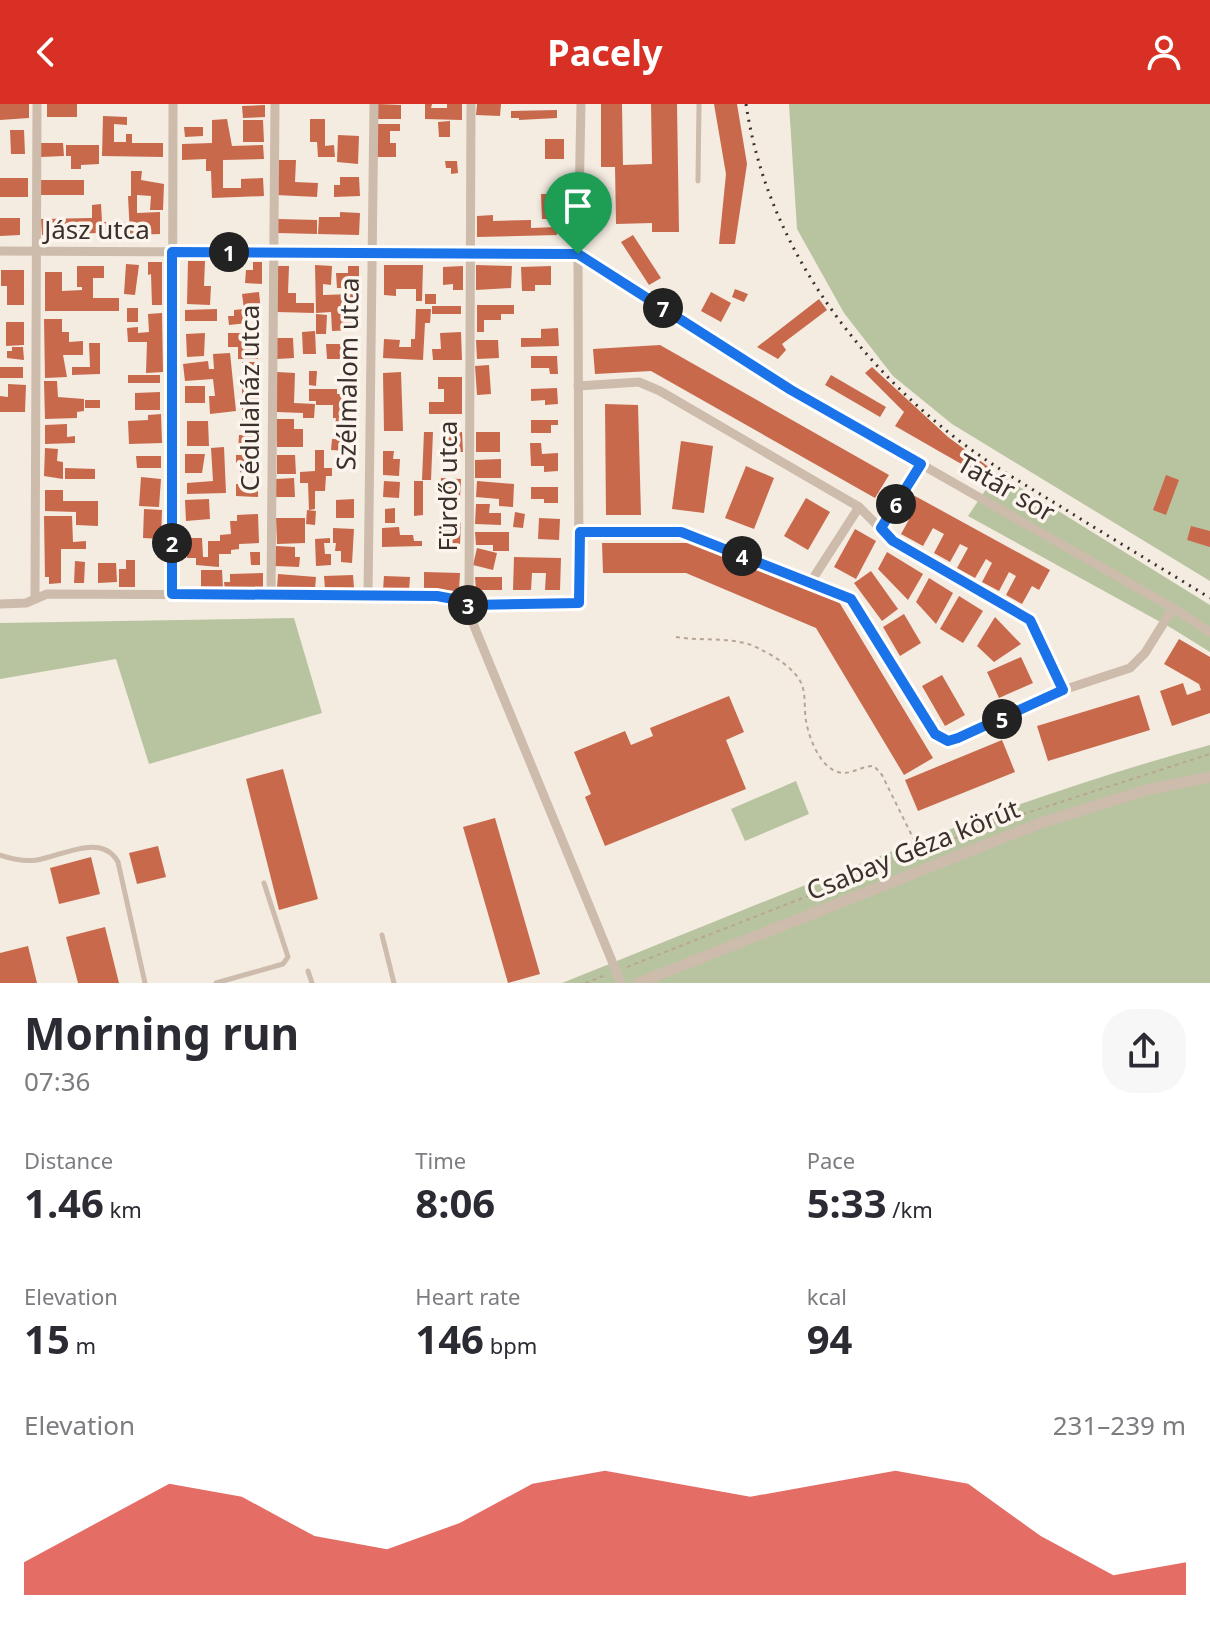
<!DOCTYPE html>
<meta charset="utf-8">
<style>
:root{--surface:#fff;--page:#f7f7f7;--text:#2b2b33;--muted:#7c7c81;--accent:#d93025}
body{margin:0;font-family:"Noto Sans",sans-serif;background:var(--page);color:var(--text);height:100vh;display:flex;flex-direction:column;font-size:30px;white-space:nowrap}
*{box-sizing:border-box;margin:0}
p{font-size:26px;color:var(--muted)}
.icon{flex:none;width:44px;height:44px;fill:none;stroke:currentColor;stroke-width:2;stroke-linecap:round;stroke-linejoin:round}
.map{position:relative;height:879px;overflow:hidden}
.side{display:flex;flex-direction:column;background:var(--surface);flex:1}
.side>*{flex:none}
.pin{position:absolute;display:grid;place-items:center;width:68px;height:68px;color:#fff;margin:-82px -34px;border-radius:50% 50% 50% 0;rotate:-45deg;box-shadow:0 0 8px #0007}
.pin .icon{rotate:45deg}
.km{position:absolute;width:40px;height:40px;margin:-20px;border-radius:50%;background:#222;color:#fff;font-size:22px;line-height:40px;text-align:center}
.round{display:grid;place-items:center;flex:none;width:84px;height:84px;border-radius:32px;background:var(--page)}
.overview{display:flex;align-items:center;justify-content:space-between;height:136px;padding:0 24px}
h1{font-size:44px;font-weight:700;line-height:60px}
.stats{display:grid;grid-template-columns:repeat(3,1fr);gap:12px;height:136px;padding:8px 24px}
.stats div{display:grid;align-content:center}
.stats b{font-size:40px;font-weight:700}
.stats small{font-size:22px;font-weight:400}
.stats p{font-size:22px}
.chart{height:224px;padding:16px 24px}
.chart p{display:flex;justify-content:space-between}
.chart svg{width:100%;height:144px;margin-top:8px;fill:var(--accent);opacity:.7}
header{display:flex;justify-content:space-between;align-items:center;height:104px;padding:0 24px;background:var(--accent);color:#fff;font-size:36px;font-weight:700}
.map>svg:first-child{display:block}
.green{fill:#b8c4a0}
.building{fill:#c8694b}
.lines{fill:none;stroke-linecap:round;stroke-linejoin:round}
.path{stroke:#b9a596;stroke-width:2;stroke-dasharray:4 4;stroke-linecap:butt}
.service{stroke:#cdbbac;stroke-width:5}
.minor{stroke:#cdbbac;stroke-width:9}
.tertiary{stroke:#cdbbac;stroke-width:11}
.rail{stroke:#3b302b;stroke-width:3;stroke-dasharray:2 6;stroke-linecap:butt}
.route-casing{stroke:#fff;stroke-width:16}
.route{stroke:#1a73e8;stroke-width:10}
.labels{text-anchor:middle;stroke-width:7;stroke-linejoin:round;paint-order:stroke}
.street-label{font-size:26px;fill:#3b302b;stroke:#fbf5ee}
</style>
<header><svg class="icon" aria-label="back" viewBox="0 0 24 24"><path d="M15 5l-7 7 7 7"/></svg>Pacely<svg class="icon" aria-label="person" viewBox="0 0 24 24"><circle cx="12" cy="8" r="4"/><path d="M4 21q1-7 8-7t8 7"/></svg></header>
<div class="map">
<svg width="1210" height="879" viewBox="0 0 1210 879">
<rect width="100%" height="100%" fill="#f4ebe1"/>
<g class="green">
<path d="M789,0H1210V477L952,320L893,272L844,209L797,125Z"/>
<path d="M997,369L1210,501V548L1173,525L968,412Z"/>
<path d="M294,514L322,609L149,660L116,555L0,575V519Z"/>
<path d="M1210,641V879H562C776,794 988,701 1210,641Z"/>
<path d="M796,677L809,710L745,737L731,705Z"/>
</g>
<g class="building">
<path d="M0,0H29V14L0,16Z"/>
<rect x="47" y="0" width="30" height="13"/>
<path d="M378,0L401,1V15H377Z"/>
<path d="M425,0H432L431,4H447V0H462V16L425,15Z"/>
<path d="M477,0H501L500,12L476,11Z"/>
<path d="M601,0H622L623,61L652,60L651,0H677L679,128H652V119L616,120L615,63H601Z"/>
<path d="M714,0H737L747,60L735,140H719L726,70Z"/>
<path d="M265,1V13L243,14L242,2Z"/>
<path d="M557,6V14L519,16V14H511V7Z"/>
<path d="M103,12L127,13V21L114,20V38H126V30H132V39H163V53L102,52Z"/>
<path d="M227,15L232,42L263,41L264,55L223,56V84H241V75L263,74L264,92L212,94L211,67H206V55L182,56V40L212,39V16Z"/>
<path d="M310,15H325V42L334,41L335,53H318L317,38H310Z"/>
<path d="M243,16H263L264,38H243Z"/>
<path d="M450,17V33H439L438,18Z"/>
<path d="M376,20H400V27H390V39H396V53H376Z"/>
<path d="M184,23H203V32L185,33Z"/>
<path d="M10,26H24L25,50H11Z"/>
<path d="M338,31L359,32L358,60L337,58Z"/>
<rect x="545" y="35" width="19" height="20"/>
<path d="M41,39H63L64,52L41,53Z"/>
<path d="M66,41H99V60L81,61V65H71V52H66Z"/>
<path d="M278,56H296L295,78L318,79L317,93L276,91Z"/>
<path d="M445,57H457L458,69L451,70V64H446Z"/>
<path d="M131,67H142L141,76L164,80L163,106H150L151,92L137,91V109L160,108V130L130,131L128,92H131Z"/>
<path d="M340,73H359L360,92L334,93V81H340Z"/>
<rect x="0" y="74" width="28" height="19"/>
<rect x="41" y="76" width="43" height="15"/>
<path d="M541,90H558V115H542Z"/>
<path d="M101,100L102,118H125V128L42,131L41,115L92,114V101Z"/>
<path d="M340,108L360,109L359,131L318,130L319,113H340Z"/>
<path d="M493,111V117L531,116V124L557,123V131L477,133V112Z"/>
<path d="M0,114H20V131L0,132Z"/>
<path d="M278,115L317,116V130L278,129Z"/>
<path d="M633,131L661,174L649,181L621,138Z"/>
<path d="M188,157H205L204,182H211L210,201L187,200Z"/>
<path d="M148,158H162V201H152L151,170L148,171Z"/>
<path d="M253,158H262V180L245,179L246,166H253Z"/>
<path d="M126,160L139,161L135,191L124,190Z"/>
<path d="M315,161L332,162L331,181L323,180V191L354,190L355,226L332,227L331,208L316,209Z"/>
<path d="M384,161H423L422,197H416V185H396V192L384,191Z"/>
<path d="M476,161L512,162L511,184L476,186Z"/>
<path d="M77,162H104V174H93V194H119V207H45V168H62V187L82,186V183H77Z"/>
<path d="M277,162H289L288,189H296V199H314V209L277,208Z"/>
<path d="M348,162H359V184H337L336,169H348Z"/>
<path d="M463,162V186H453V180L443,181V163Z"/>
<path d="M551,162V181H535V187H522L521,163Z"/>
<path d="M1,166H24V201H7V182H1Z"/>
<path d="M735,185L748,190L744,198L732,193Z"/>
<path d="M259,188L261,208L247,210L248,219L229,221L228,212H234V206L244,205L242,190Z"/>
<path d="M711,188L731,199L721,218L701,207Z"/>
<rect x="425" y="190" width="11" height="10"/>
<path d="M819,195L827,206L782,240L786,246L778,255L757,243Z"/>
<path d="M477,201H514V210H501V216H484V228H477Z"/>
<rect x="432" y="202" width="29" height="8"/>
<rect x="127" y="204" width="11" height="14"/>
<path d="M217,205V217H185V206Z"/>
<path d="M416,205H431L430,219H425L423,256L383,254L384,235L400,236L399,243H411V235H415Z"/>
<path d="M162,209L163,268L146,269L147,238H128L127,224L138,223V229L149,228L148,210Z"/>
<path d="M316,210L327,211L326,230H316Z"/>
<path d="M44,215H62V228H69V238L83,237V251H63L67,273L45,274Z"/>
<path d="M6,218H24V241L6,242Z"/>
<path d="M558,224L559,242L521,243V234H541V225Z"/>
<path d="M315,227L316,250H303L302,228Z"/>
<path d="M461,228L462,256H433L432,245H441L440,229Z"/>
<path d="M205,229L204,252L187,253L186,230Z"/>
<path d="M228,229H259L258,255H238V243H228Z"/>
<path d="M276,234H293L294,254L277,255Z"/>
<path d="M476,236H498L499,254L477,255Z"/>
<path d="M89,239H100V270L72,271V263H90Z"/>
<path d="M326,240H353L354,255H327Z"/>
<path d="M660,241L889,371L875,394L651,267L595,270L593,245Z"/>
<path d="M12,243H23L24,256L7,254V247H12Z"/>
<path d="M230,249L236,307L210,310L209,292H215L213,275L185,277L183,260L208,257L209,265H214L213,250Z"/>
<path d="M531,252H557L558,270H550L549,264H531Z"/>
<rect x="242" y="258" width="17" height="67"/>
<path d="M489,261L491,290L477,291L475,262Z"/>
<rect x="0" y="263" width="23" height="11"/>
<path d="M872,263L948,333L990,364L984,373L895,322L904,308L865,269Z"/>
<path d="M309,267H317L316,282L309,281Z"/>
<path d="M277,268L295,269L294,299L315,300L314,314H303V309L277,308Z"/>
<path d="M401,268L403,327H384L383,269Z"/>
<rect x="128" y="271" width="32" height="8"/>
<path d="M831,271L886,303L880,313L825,281Z"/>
<path d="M438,273H462V310H429V298H444V285H438Z"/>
<path d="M44,277H57L58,293L84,295V307L77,308V314L45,315Z"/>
<path d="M8,280L26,281L25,308H0V292L8,293Z"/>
<rect x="185" y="282" width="20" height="17"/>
<path d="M557,284L558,300L545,301V296L531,297V285Z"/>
<path d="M309,285H337V290L354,289V314H333V301H316V297H309Z"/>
<path d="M160,288V306H135V289Z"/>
<rect x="85" y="296" width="15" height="8"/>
<path d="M605,300L638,301L641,411H606Z"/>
<path d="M161,310L162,339L129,340L128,317L148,316V311Z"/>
<path d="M336,314L353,316L351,335L334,333Z"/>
<path d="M276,315H294V325H303V343H277Z"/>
<path d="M531,316H558V321H551V329H531Z"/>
<path d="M187,317H208L209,342H187Z"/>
<path d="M67,320V333L75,332V339L45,340V321Z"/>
<path d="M424,328H433L431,376H422Z"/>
<path d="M443,328H462L463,348H443Z"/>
<rect x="476" y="328" width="24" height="20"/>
<path d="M239,331L259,332L258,347L238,346Z"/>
<path d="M332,335L351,336L350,347L331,346Z"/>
<path d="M681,337L713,342L704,409L672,405Z"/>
<path d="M530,339H541L542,350L558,349V367L544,368V362H531Z"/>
<path d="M224,343L226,389L187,390V379L213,377L211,344Z"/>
<path d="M45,344L58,345L57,357L63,358V375L44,372Z"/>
<path d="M315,346H324V364H332V372H326L325,387H315V405L309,406L308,379H300V368L315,367Z"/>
<path d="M383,347H394L393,355H400L399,372L383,371Z"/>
<path d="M185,350H205L202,369H185Z"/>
<path d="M236,351H258V369H240L241,359H236Z"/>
<path d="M277,351H295L296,370H277Z"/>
<path d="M136,352H161V364H137Z"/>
<path d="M501,355V374H475V356Z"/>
<path d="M746,362L774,374L754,425L725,414Z"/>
<path d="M65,364L95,365V375H65Z"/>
<path d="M1166,371L1179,376L1166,411L1153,406Z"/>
<path d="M141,373L161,375L159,403L139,402Z"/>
<path d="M294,374L295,393H276V375Z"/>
<path d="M441,374L461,375L460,395L440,394Z"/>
<path d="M384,377L400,378L399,394L383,393Z"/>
<path d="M414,377H423V411L414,412Z"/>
<path d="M477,377L514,380L513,403L499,402V395L476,393Z"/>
<path d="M236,380L258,381V393L236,392Z"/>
<path d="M531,383H558V399H544V395H531Z"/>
<path d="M45,386H63V397H98V422L76,421V408L45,407Z"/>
<path d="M915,392L1050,466L1039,486L1032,482L1022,500L1006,491L1016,472L1009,468L999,487L982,478L992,459L986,455L975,474L957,464L968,444L960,440L950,458L934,449L944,430L933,424L923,442L901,430L911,412L905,409Z"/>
<path d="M806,394L830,408L808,446L784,432Z"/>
<path d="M209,395L210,415L186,417L185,396Z"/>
<path d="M354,395V414H336V396Z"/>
<path d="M476,400H490L489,409H501V421L475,420Z"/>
<path d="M395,404V419H385V405Z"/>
<path d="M144,405L162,406L161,435L143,434Z"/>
<path d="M307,406L316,407L315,421L306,420Z"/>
<path d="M515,408L525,410L523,424L513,423Z"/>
<path d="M258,410L259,439L239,440V445L231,446V450H219V463L196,461V454H187L186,434H202L203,453H208V437H220V431L231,430L230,417H237V411Z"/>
<path d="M44,412H72L73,438L86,437V445H61V479L49,480V473H45Z"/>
<path d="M276,414H305V439L277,440Z"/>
<path d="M539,414L560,415L559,436L538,435Z"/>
<path d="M444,418L461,419L460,440L443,439Z"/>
<path d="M1191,422L1210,427V443L1187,436Z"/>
<path d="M399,423L400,431H413L414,437H422V442L382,443V424Z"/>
<path d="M333,424L354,425L352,459L341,458V447H335L336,439H333Z"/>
<path d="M855,425L876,437L856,475L834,463Z"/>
<path d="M475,428H509V447H493V441H476Z"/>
<path d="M330,434V439H324L325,450H331V461L316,462L315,435Z"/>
<path d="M602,439H692L839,498L933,654L904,671L816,524L686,469H603Z"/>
<path d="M276,442L295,443V453H300L299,463L275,462Z"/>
<path d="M477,444L497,449L493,466L473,461Z"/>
<path d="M250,448H260V461H251Z"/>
<path d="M887,448L923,470L908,496L878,465Z"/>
<path d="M514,453L561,454L560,486H545L546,469H532L531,486H513Z"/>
<path d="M126,456H135V483H119V465H126Z"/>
<path d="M75,457L85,458L84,479H74Z"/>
<path d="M98,459H116L117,478L98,479Z"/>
<path d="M201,466H222L223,485H201Z"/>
<path d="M871,467L898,505L882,517L854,479Z"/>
<path d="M424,468L460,469L459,487L424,486Z"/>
<path d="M263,469V485L225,486L224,478H230V470Z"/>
<path d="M278,470L316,473L315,485L277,484Z"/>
<path d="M353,471L354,484L325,485L324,472Z"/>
<path d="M384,472L410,473L409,487L383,486Z"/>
<path d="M475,473H502V486H476Z"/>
<path d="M929,474L953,489L936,520L916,498Z"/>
<path d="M959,492L983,507L963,539L940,525Z"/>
<path d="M904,510L921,539L900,552L883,523Z"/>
<path d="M995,513L1021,540L994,558L977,542Z"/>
<path d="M1179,535L1210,553V609L1172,622L1160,587L1183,579L1187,591L1201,586L1199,580L1164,560Z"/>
<path d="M1021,553L1033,579L999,594L987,568Z"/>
<path d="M942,571L965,611L945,622L922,582Z"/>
<path d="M1139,591L1150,626L1048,657L1037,622Z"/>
<path d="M729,592L744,628L726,636L746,685L605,742L585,693L591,690L574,648L625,627L631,641L653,632L650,624Z"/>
<path d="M1002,636L1015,668L918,707L905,676Z"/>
<path d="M283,665L318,795L279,806L246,675Z"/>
<path d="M495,714L540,870L508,879L463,723Z"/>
<path d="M158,742L166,773L137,780L129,749Z"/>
<path d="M91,753L100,790L59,800L50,764Z"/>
<path d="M105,823L119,879H78L66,833Z"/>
<path d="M28,842L37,879H0V849Z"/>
</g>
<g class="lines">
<g class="path">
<path d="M676,533C704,538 734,531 760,545C774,552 796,565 802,581C806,592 804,606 806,617C809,634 820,663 838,668C850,672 860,662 874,662L882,671L919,746"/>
<path d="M627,863L986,722L1210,650"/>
<path d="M585,879L606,871"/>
</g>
<g class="service">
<path d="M698,77L699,0"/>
<path d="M0,751C12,755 24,758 37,756C62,752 102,728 118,758L145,879"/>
<path d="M382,831L394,879"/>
<path d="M308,867L312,879"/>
<path d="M216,879L283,860L288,853L264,779"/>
</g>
<g class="minor">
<path d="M471,0L469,501L472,517L621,879"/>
<path d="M0,147L578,150"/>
<path d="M578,150L791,286L1173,504L1210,528"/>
<path d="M578,282L639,278L660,287L859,403L893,437L1022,510L1036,525L1063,586"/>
<path d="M881,424L921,360"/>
<path d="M580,428H681L851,495L935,630L948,637L1063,586L1130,564L1145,549L1173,504"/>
<path d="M810,479L859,403"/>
<path d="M172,490L173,0"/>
<path d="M368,492L374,0"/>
<path d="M271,493L275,0"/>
<path d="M35,494L37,0"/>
<path d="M0,500L26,499L47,490L437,492L453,495L469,501L579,499L578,150L581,0"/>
</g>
<path class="tertiary" d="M638,879L1038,720L1146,686L1210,673"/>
<path class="rail" d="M746,0C766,134 848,249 953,332C985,357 1020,378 1055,399C1106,431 1158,462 1210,494"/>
</g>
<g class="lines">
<defs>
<path id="route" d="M172,148L578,150L791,286L921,360L881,424L893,437L1030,516L1063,586L958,634L948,637L935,630L851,495L681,428H580L579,499L469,501L453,495L437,492L172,490Z"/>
</defs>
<use href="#route" class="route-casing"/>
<use href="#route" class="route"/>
</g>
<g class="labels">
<g class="street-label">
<text x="97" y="135">Jász utca</text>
<text transform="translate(348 270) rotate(-89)" y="9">Szélmalom utca</text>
<text transform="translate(250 294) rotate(-90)" y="9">Cédulaház utca</text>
<text transform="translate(448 382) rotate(-90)" y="9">Fürdő utca</text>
<text transform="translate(1006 384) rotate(30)" y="9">Tatár sor</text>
<text transform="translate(913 746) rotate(-22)" y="9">Csabay Géza körút</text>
</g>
</g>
</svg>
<div class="pin" style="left:578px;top:150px;background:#1e9e55"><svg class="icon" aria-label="arrive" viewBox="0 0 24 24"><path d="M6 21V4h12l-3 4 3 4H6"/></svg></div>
<b class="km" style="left:229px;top:148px">1</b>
<b class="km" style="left:172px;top:439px">2</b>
<b class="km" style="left:468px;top:501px">3</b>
<b class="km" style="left:742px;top:452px">4</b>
<b class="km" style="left:1002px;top:615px">5</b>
<b class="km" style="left:896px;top:400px">6</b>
<b class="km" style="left:663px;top:204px">7</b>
</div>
<section class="side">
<div class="overview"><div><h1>Morning run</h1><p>07:36</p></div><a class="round"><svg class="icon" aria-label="share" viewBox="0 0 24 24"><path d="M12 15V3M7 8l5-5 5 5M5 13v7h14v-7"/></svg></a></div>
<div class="stats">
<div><p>Distance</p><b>1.46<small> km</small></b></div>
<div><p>Time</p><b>8:06</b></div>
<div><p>Pace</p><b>5:33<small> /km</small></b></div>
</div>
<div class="stats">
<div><p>Elevation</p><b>15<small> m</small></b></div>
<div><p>Heart rate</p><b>146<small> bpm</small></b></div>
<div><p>kcal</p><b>94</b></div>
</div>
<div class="chart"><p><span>Elevation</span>231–239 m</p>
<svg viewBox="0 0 160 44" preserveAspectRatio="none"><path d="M0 44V34L10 22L20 10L30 14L40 26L50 30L60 22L70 10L80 6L90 10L100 14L110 10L120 6L130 10L140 26L150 38L160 34V44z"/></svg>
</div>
</section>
